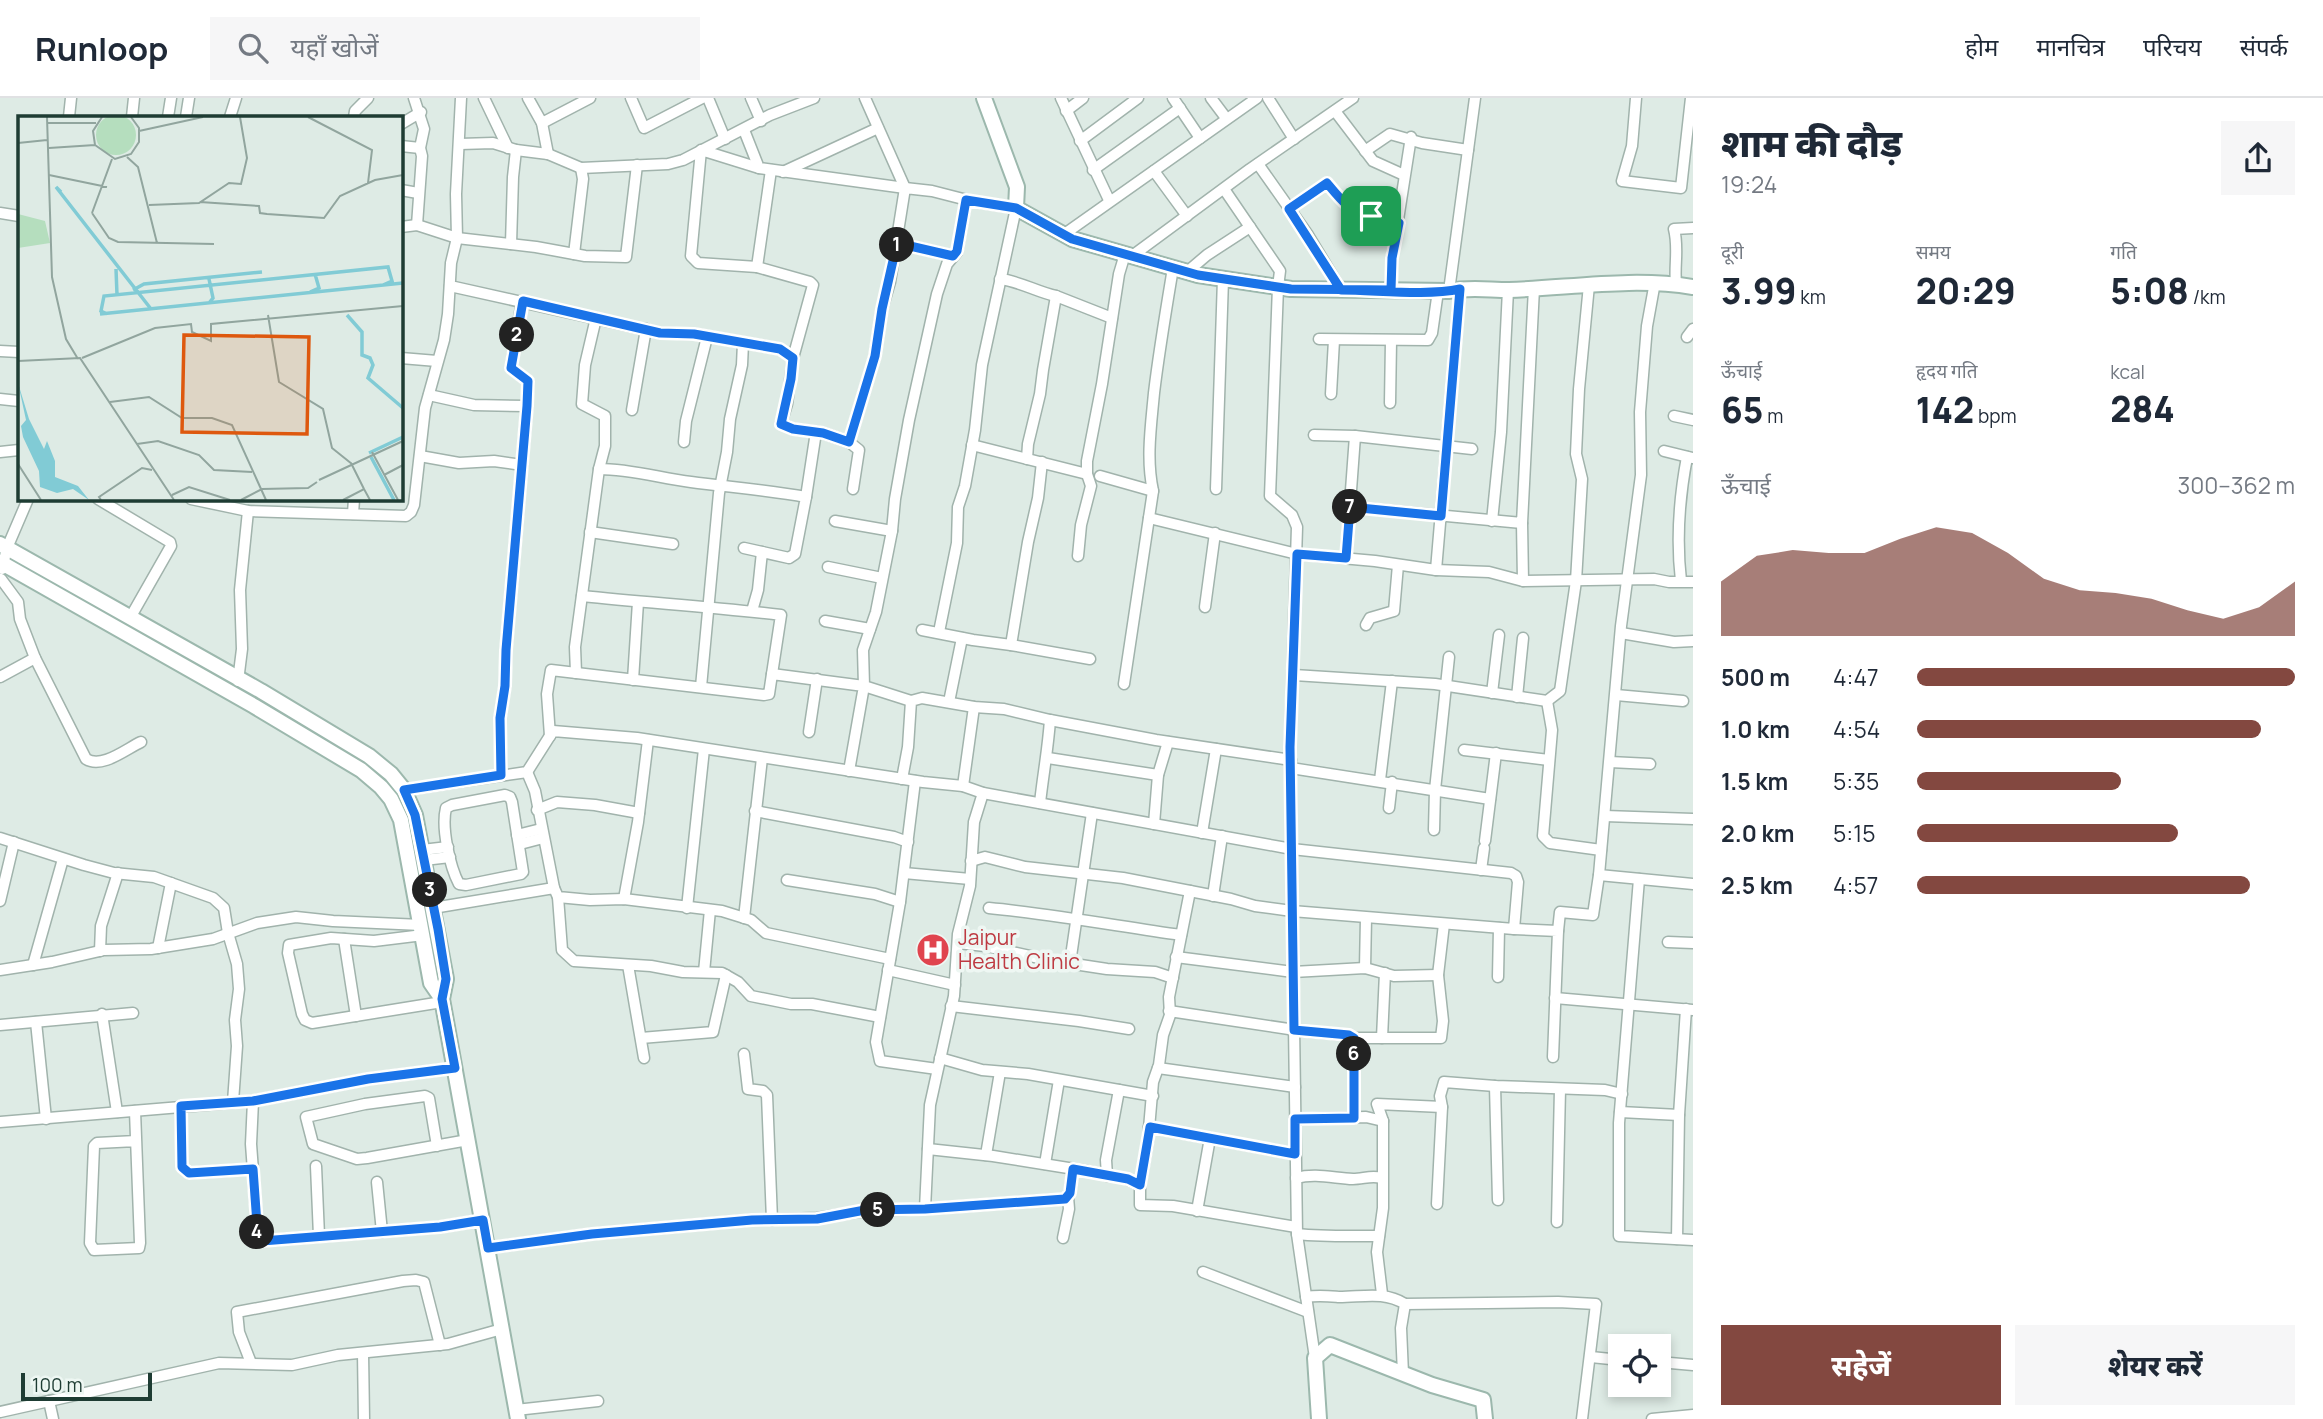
<!DOCTYPE html>
<html lang="hi">
<meta charset="utf-8">
<style>
:root{--surface:#fff;--page:#f6f6f7;--text:#1f2937;--muted:#747a83;--line:#e0e1e3;--accent:#834840}
body{margin:0;font-family:Manrope,"Noto Sans Devanagari",sans-serif;background:var(--page);color:var(--text);height:100vh;display:flex;flex-direction:column;font-size:26px;white-space:nowrap}
*{box-sizing:border-box;margin:0}
p{font-size:23px;color:var(--muted)}
.icon{flex:none;width:38px;height:38px;fill:none;stroke:currentColor;stroke-width:2;stroke-linecap:round;stroke-linejoin:round}
.map{position:relative;flex:1;overflow:hidden}
.sheet{display:flex;flex-direction:column;background:var(--surface);width:630px}
.sheet>*{flex:none}
.fabs{position:absolute;left:1608px;top:1236px;display:grid;gap:14px}
.fabs a{display:grid;place-items:center;width:63px;height:63px;border-radius:0px;background:var(--surface);box-shadow:0 4px 10px #0003;font-size:35px}
.scale{position:absolute;left:21px;bottom:18px;width:131px;box-sizing:border-box;padding-left:7px;border:4px solid #1e3c33;border-top:0;font-size:19px;line-height:24px;white-space:nowrap;color:#1e3c33;-webkit-text-stroke:5px #eef7f3;paint-order:stroke}
.pin{position:absolute;display:grid;place-items:center;width:60px;height:60px;color:#fff;margin:-30px;border-radius:14px;box-shadow:0 4px 10px #0006}
.km{position:absolute;width:35px;height:35px;margin:-18px;border-radius:50%;background:#222;color:#fff;font-size:19px;line-height:35px;text-align:center}
.round{display:grid;place-items:center;flex:none;width:74px;height:74px;border-radius:0px;background:var(--page)}
.overview{display:flex;align-items:center;justify-content:space-between;height:119px;padding:0 28px}
h1{font-size:38px;font-weight:800;line-height:52px}
.metrics{display:grid;grid-template-columns:repeat(3,1fr);gap:10px;height:119px;padding:7px 28px}
.metrics div{display:grid;align-content:center}
.metrics b{font-size:35px;font-weight:800}
.metrics small{font-size:19px;font-weight:400}
.metrics p{font-size:19px}
.chart{height:196px;padding:14px 28px}
.chart p{display:flex;justify-content:space-between}
.chart svg{width:100%;height:126px;margin-top:7px;fill:var(--accent);opacity:.7}
.button{display:flex;gap:14px;margin-top:auto;padding:14px 28px}
.button a{flex:1;height:80px;border-radius:0px;background:var(--accent);color:#fff;font-size:28px;font-weight:800;line-height:80px;text-align:center}
.button a+a{background:var(--page);color:var(--text)}
ul{padding:0 28px;list-style:none;font-size:23px}
li{display:grid;grid-template-columns:112px 84px 1fr;align-items:center;height:52px}
li i{height:18px;border-radius:9px;background:var(--accent)}
header{display:flex;align-items:center;gap:42px;box-sizing:border-box;height:98px;padding:0 35px;background:var(--surface);border-bottom:2px solid var(--line)}
header strong{font-size:33px}
nav{display:flex;gap:38px;margin-inline-start:auto;font-size:24px}
.search{width:490px;height:63px;background:var(--page);display:flex;align-items:center;gap:18px;box-sizing:border-box;padding:0 24px;border-radius:0px;color:var(--muted);font-size:26px}
main{display:flex;flex:1;min-height:0}
.map>svg:first-child{display:block}
.lines{fill:none;stroke-linecap:round;stroke-linejoin:round}
.street-casing{stroke:#a1b3ac;stroke-width:13}
.secondary-casing{stroke:#9cb8ad;stroke-width:18}
.street{stroke:#fff;stroke-width:10}
.secondary{stroke:#fff;stroke-width:14}
.route-casing{stroke:#fff;stroke-width:14}
.route{stroke:#1a73e8;stroke-width:9}
.labels{text-anchor:middle;stroke-width:7;stroke-linejoin:round;paint-order:stroke}
.health-label{font-size:21px;fill:#be3a42;stroke:#eef7f3;text-anchor:start}
.inset-river{fill:none;stroke:#81cbd5;stroke-width:3.5}
.inset-road{fill:none;stroke:#91a59e;stroke-width:2}
.view{fill:#de580e;fill-opacity:0.15;stroke:#de580e;stroke-width:3.5}
.inset-edge{fill:none;stroke:#1e3c33;stroke-width:3.5}
</style>
<header>
<strong>Runloop</strong>
<div class="search"><svg class="icon" aria-label="search" viewBox="0 0 24 24"><circle cx="10" cy="10" r="6"/><path d="M15 15l6 6"/></svg>यहाँ खोजें</div>
<nav><a>होम</a><a>मानचित्र</a><a>परिचय</a><a>संपर्क</a></nav>
</header>
<main>
<div class="map">
<svg width="1693" height="1321" viewBox="0 0 1693 1321">
<rect width="100%" height="100%" fill="#deebe5"/>
<g class="lines">
<defs>
<g id="street">
<path d="M414,0L424,31L420,50L422,58L417,127"/>
<path d="M484,0L508,50"/>
<path d="M528,0L542,25L548,56"/>
<path d="M631,0L644,30L702,0"/>
<path d="M708,0L725,41"/>
<path d="M751,0L761,23"/>
<path d="M865,0L905,90"/>
<path d="M1061,0L1109,102"/>
<path d="M1173,0L1200,40"/>
<path d="M1211,0L1226,20"/>
<path d="M1268,0L1294,41"/>
<path d="M1636,0L1632,48L1622,83L1681,90L1691,0"/>
<path d="M1066,13L1083,0"/>
<path d="M1335,13L1373,63L1404,77"/>
<path d="M69,19L71,0"/>
<path d="M132,19L134,0"/>
<path d="M168,19L171,0"/>
<path d="M186,19L189,0"/>
<path d="M230,19L236,0"/>
<path d="M354,19L355,13L368,0"/>
<path d="M542,25L590,0"/>
<path d="M401,26L421,14"/>
<path d="M744,32L759,70L905,90"/>
<path d="M1080,43L1138,0"/>
<path d="M460,46L493,45L516,52L548,56L581,70L668,66L683,62L770,17L814,0"/>
<path d="M401,48L420,50"/>
<path d="M1365,53L1390,36L1422,45L1468,52"/>
<path d="M1258,66L1308,137L1341,192"/>
<path d="M771,72L757,169L810,184L813,187L793,260"/>
<path d="M1093,72L1180,10"/>
<path d="M1154,73L1187,118"/>
<path d="M783,74L878,30"/>
<path d="M1224,91L1280,173L1278,189L1270,398L1292,417L1297,429L1290,649L1297,1136L1315,1260"/>
<path d="M401,92L418,95"/>
<path d="M1289,111L1327,85C1354,118 1359,115 1399,125"/>
<path d="M0,115L19,118"/>
<path d="M401,129L417,127L457,140L536,149L585,158L626,159L637,67"/>
<path d="M1063,137L1257,0"/>
<path d="M897,145L953,158"/>
<path d="M511,146L513,79L516,52"/>
<path d="M574,156L583,81L581,70"/>
<path d="M1132,158L1250,71L1353,0"/>
<path d="M757,169L698,165L691,158L701,52L759,70"/>
<path d="M1187,174L1207,157L1250,129"/>
<path d="M1000,181C1019,183 1037,194 1056,198"/>
<path d="M1655,184L1647,228L1640,314L1641,377L1621,528L1599,777L1693,786"/>
<path d="M1676,186C1674,167 1679,150 1674,131L1693,130"/>
<path d="M450,188L660,235L694,236L780,251L793,260L787,306L781,325L793,331L823,335L849,344L875,258L882,211L890,184L905,90L932,93L971,103L1016,110L982,267L975,332L965,388L958,409L957,445L939,534"/>
<path d="M1391,192L1392,160L1411,39"/>
<path d="M1449,193L1475,0"/>
<path d="M1687,239L1693,231"/>
<path d="M1319,241L1428,242L1432,235L1438,193"/>
<path d="M0,253L19,254"/>
<path d="M401,260L437,263"/>
<path d="M1331,296L1334,242"/>
<path d="M429,297L474,307L527,308"/>
<path d="M0,301L19,303"/>
<path d="M1390,305L1391,243"/>
<path d="M632,312L646,231"/>
<path d="M1674,318L1693,322"/>
<path d="M1314,337L1355,338"/>
<path d="M684,344L686,323L707,239"/>
<path d="M849,344L859,352L853,391"/>
<path d="M972,347L1087,376"/>
<path d="M1664,353L1692,360"/>
<path d="M0,354L19,352"/>
<path d="M420,358L459,365L494,363L522,367"/>
<path d="M1027,361L1028,346L1040,296L1043,272L1056,198L1112,220"/>
<path d="M599,371C630,371 660,380 691,384C729,389 767,392 806,399L795,456L789,460L762,454L758,492L752,513"/>
<path d="M1100,378L1153,393"/>
<path d="M1216,391L1223,181"/>
<path d="M806,399L816,334"/>
<path d="M98,401L170,444L171,448L130,520"/>
<path d="M191,401L248,413L406,418L411,414L414,407L425,310L444,242L448,216L451,165L457,140L456,96L461,0"/>
<path d="M1350,409L1522,425L1534,190"/>
<path d="M353,416L354,401"/>
<path d="M1149,420L1297,456L1375,463L1436,472L1489,474L1523,483L1654,481L1669,484H1693"/>
<path d="M835,423L892,433"/>
<path d="M1492,423L1501,334L1508,192"/>
<path d="M1522,425L1523,483"/>
<path d="M590,434L673,446"/>
<path d="M744,450L762,454"/>
<path d="M1078,458L1081,427L1091,388L1087,376V363L1102,286L1119,176L1125,156"/>
<path d="M1346,460L1355,338L1472,351"/>
<path d="M828,469L882,480"/>
<path d="M2,471L7,450L28,401"/>
<path d="M1436,472L1460,191"/>
<path d="M1,481L18,504L20,521L35,560L86,661C102,671 126,651 141,644"/>
<path d="M1681,483C1676,440 1679,401 1687,359"/>
<path d="M582,498C649,505 715,509 781,517L772,576"/>
<path d="M1205,509L1215,435"/>
<path d="M825,523L870,531"/>
<path d="M1366,527L1370,520L1394,513L1398,467"/>
<path d="M922,532L973,542L1011,547L1028,444L1038,400L1042,364"/>
<path d="M1621,535L1674,544L1693,543"/>
<path d="M1011,547L1090,561"/>
<path d="M576,575L575,549L599,371L605,348V318L582,306L585,267L596,220"/>
<path d="M1294,577L1435,586L1547,603L1560,593L1576,483L1582,381L1576,356L1579,291L1589,187"/>
<path d="M0,579L35,560"/>
<path d="M633,582L638,504"/>
<path d="M238,583L242,551L240,492L248,413"/>
<path d="M1124,586L1153,393C1146,361 1151,328 1154,295C1159,253 1166,212 1173,170"/>
<path d="M701,589L719,395L727,354L730,321L742,267L743,245"/>
<path d="M1492,595L1499,537"/>
<path d="M1616,597L1683,603"/>
<path d="M1517,599L1523,540"/>
<path d="M911,603L864,588L863,552L876,514L892,433L895,401L909,322L937,196L947,166L957,154L966,102"/>
<path d="M1547,603L1552,632L1543,738L1550,745L1601,752"/>
<path d="M949,604L962,540"/>
<path d="M809,634L817,581"/>
<path d="M550,638L547,596L551,572L764,597L769,596L772,576L864,588L849,673"/>
<path d="M1464,652L1549,662"/>
<path d="M1048,660L1158,677"/>
<path d="M1610,664L1650,666"/>
<path d="M1291,670L1490,701"/>
<path d="M527,674L535,693L554,790"/>
<path d="M501,677L500,620L505,588L506,552L527,308L528,283L511,270L522,203"/>
<path d="M902,681L908,649L911,603L922,600L974,609L1004,611L1050,622L1156,642L1291,662"/>
<path d="M1380,682L1392,583"/>
<path d="M915,683L900,804L876,944L880,963L937,971"/>
<path d="M963,688L974,609"/>
<path d="M404,692L527,674L553,633L637,640L923,684L963,688L983,695L1292,751L1511,775L1516,778L1518,784L1514,831L1292,813L1255,808L1231,801L1123,780L1025,769L985,759L971,763"/>
<path d="M505,697L510,699L512,704L523,774L521,776L466,787L459,786C450,769 441,730 446,710L452,707Z"/>
<path d="M1040,705C1043,677 1048,651 1050,622"/>
<path d="M1389,710L1392,684"/>
<path d="M537,712L557,704L595,707L639,715"/>
<path d="M755,713L894,739L908,744"/>
<path d="M1605,718L1693,721"/>
<path d="M1154,726L1158,677L1168,644"/>
<path d="M1434,732L1435,692L1449,559"/>
<path d="M1202,735L1216,651"/>
<path d="M517,737L541,731"/>
<path d="M0,740L84,767L114,775L154,779L213,800L224,810L228,835L237,866L239,891L235,922L237,948L233,1004"/>
<path d="M1485,743L1496,655"/>
<path d="M520,746L543,740"/>
<path d="M422,752L448,749"/>
<path d="M424,762L450,759"/>
<path d="M1481,772L1484,750"/>
<path d="M904,775L970,781"/>
<path d="M1639,781L1619,1025V1138L1693,1142"/>
<path d="M787,782L875,796L900,804"/>
<path d="M1190,793L1169,899L1170,917L1163,937L1159,967L1153,984L1148,1042L1140,1087V1107L1173,1108L1296,1129"/>
<path d="M1213,798L1222,738"/>
<path d="M558,799L562,852L574,863L651,868L683,874L722,875L738,884L751,898L791,906H812L880,919"/>
<path d="M624,801L638,724L648,642"/>
<path d="M0,803L14,744"/>
<path d="M433,810L554,790L558,799L590,802L624,801L722,813L751,822L766,835L890,861"/>
<path d="M687,810L704,651"/>
<path d="M989,810C1053,816 1117,828 1181,837"/>
<path d="M744,820L762,660"/>
<path d="M1514,831L1558,833L1553,959"/>
<path d="M1558,833L1560,814L1593,817L1599,777"/>
<path d="M423,837L374,843L331,840L289,847L288,855L302,916L305,922L312,925L442,904"/>
<path d="M344,841L356,918"/>
<path d="M1668,844L1693,845"/>
<path d="M958,845L985,848L1048,862L1107,871L1155,874L1173,880"/>
<path d="M158,850L171,785"/>
<path d="M100,853L101,828L118,775"/>
<path d="M1176,859L1293,874L1365,870L1394,878L1438,877"/>
<path d="M1070,865L1092,715"/>
<path d="M33,867L63,761"/>
<path d="M628,867L644,960"/>
<path d="M1365,870L1366,820"/>
<path d="M0,872L52,864L104,852L151,851L213,841L257,825L296,819L333,823L421,827"/>
<path d="M888,872L955,887"/>
<path d="M704,874L710,812"/>
<path d="M1498,879L1499,830"/>
<path d="M1555,900L1693,912"/>
<path d="M951,908L1079,923L1129,931"/>
<path d="M1169,913L1302,933L1348,937L1354,940H1441L1443,923L1438,877L1444,826"/>
<path d="M102,916L117,1014"/>
<path d="M36,924L46,1021"/>
<path d="M0,927L133,915"/>
<path d="M641,940L713,934L726,877"/>
<path d="M1382,940L1385,875"/>
<path d="M744,956L748,991L763,993L767,997L772,1122"/>
<path d="M940,960L982,972L1028,976L1153,998"/>
<path d="M1158,970L1295,989"/>
<path d="M1495,988L1498,1102"/>
<path d="M253,1003L251,1046L258,1140L262,1143L440,1129L483,1122"/>
<path d="M181,1008L182,1069L189,1075L253,1071"/>
<path d="M135,1013L140,1145L139,1150L94,1152L90,1145L94,1048L97,1045L136,1043"/>
<path d="M1620,1014L1679,1017"/>
<path d="M1354,1020V940"/>
<path d="M1295,1021L1366,1019L1383,1023"/>
<path d="M0,1024L253,1003L368,981L455,970"/>
<path d="M1149,1029L1295,1056"/>
<path d="M437,1048L429,1000L425,998L365,1006L306,1019L313,1046L357,1061L367,1060L468,1042"/>
<path d="M928,1051L993,1058L1087,1073L1127,1081L1140,1087"/>
<path d="M986,1057L1000,974"/>
<path d="M1045,1066L1059,982"/>
<path d="M316,1068L319,1138"/>
<path d="M1107,1078L1106,1062L1119,992"/>
<path d="M1296,1080C1315,1075 1333,1080 1353,1081C1363,1081 1372,1077 1381,1080"/>
<path d="M377,1084L382,1134"/>
<path d="M1437,1106L1442,1009"/>
<path d="M925,1111L1065,1101L1070,1095L1073,1071"/>
<path d="M1197,1113L1210,1040"/>
<path d="M1557,1124L1560,991"/>
<path d="M1297,1136C1325,1139 1351,1138 1379,1138"/>
<path d="M1063,1140L1069,1111L1068,1099"/>
<path d="M1677,1141L1679,1017L1686,911"/>
<path d="M488,1150L592,1136L752,1122L817,1120L865,1113L925,1111L930,1007L954,898L958,836L970,788L974,724L983,695"/>
<path d="M1203,1174L1308,1214"/>
<path d="M1382,1196L1377,1154L1383,1110V1023L1377,1006L1442,1009L1440,998L1444,984L1495,988L1605,992L1622,996"/>
<path d="M1306,1199C1318,1197 1327,1198 1339,1199C1363,1199 1384,1193 1405,1206L1401,1230L1403,1276"/>
<path d="M1405,1206L1558,1204L1596,1206L1582,1321"/>
<path d="M363,1255L364,1321"/>
<path d="M1591,1259L1620,1262"/>
<path d="M1659,1264L1693,1267"/>
<path d="M251,1265L239,1234L237,1214L403,1183L416,1182L424,1184L440,1247"/>
<path d="M49,1303L53,1321"/>
<path d="M516,1312L598,1303"/>
<path d="M0,1314L219,1265L292,1267L338,1257L448,1246L502,1231"/>
<path d="M1652,1321L1693,1317"/>
</g>
<g id="secondary">
<path d="M984,0L1017,89L1016,110L1072,141L1198,177L1291,191L1449,193C1469,189 1489,192 1509,192C1570,190 1632,179 1693,189"/>
<path d="M0,446L261,593L369,658L391,676L404,692L415,717L446,881L442,901L518,1321"/>
<path d="M0,464L254,608L361,672L381,689L391,701L401,722L431,885L442,901"/>
<path d="M1319,1321L1315,1260L1330,1247L1432,1287L1483,1302L1485,1321"/>
</g>
</defs>
<use href="#street" class="street-casing"/>
<use href="#secondary" class="secondary-casing"/>
<use href="#street" class="street"/>
<use href="#secondary" class="secondary"/>
</g>
<g class="lines">
<defs>
<path id="route" d="M1371,118L1399,125L1392,160L1391,192L1291,191L1198,177L1072,141L1016,110L966,102L957,153L953,158L897,145L882,211L875,258L849,344L823,335L793,331L781,326L791,281L793,260L780,251L694,236L660,235L523,203L511,270L528,283L527,308L506,552L505,588L500,620L501,677L404,692L415,717L438,831L446,881L442,901L455,970L368,981L253,1003L181,1008L182,1069L189,1075L253,1071L258,1140L262,1143L440,1129L483,1122L488,1150L592,1136L752,1122L817,1121L865,1112L925,1111L1065,1101L1070,1095L1073,1071L1128,1081L1140,1087L1150,1029L1295,1056V1021L1354,1020V940L1349,937L1294,932L1290,649L1297,456L1346,460L1350,409L1441,418L1460,191C1426,198 1377,192 1341,192L1289,111L1327,85C1341,102 1350,114 1371,118"/>
</defs>
<use href="#route" class="route-casing"/>
<use href="#route" class="route"/>
</g>
<defs>
<symbol id="hospital-disc" viewBox="-11 -11 22 22"><circle r="9.5" fill="#e0444e" stroke="#eef7f3"/><path d="M-5-5h3v3.5h4V-5h3V5h-3V1.5h-4V5h-3Z" fill="#fff"/></symbol>
</defs>
<g fill-rule="evenodd">
<use href="#hospital-disc" x="914" y="833" width="38" height="38"/>
</g>
<g class="labels">
<g class="health-label">
<text x="958" y="847">Jaipur<tspan x="958" dy="24">Health Clinic</tspan></text>
</g>
</g>
<g transform="translate(18 18)">
<rect width="385" height="385" fill="#deebe5"/>
<path d="M78 19a20 20 0 1 1 40 0a20 20 0 1 1-40 0ZM0,98L27,105L32,127L0,132Z" fill="#b5debe"/>
<path d="M0,267L11,303L26,333L29,325L37,345V361L60,370L71,384L55,373L39,377L22,371L21,355L5,321L3,310L8,304Z" fill="#81cbd5"/>
<path class="inset-river" d="M43,76L38,71L133,193M98,153L99,179M115,174L126,168L244,156M292,176L301,172L297,158M191,187L195,182L191,163M82,198L385,167M89,198L83,195L86,180L370,151L374,165L365,169M329,199L344,216V239L352,242L355,249L350,262L385,292M351,337L385,321M353,341L376,384"/>
<path class="inset-road" d="M29,1L34,161L48,223L60,243M84,1L75,15L77,29L97,43L113,38L121,26V12L113,1M290,1L354,34L350,67M30,7H78M121,15L185,1M0,27L29,24M31,32L77,29M109,41L120,51L139,127M31,59L89,71M182,86L241,90L242,97L249,98L306,102L322,80L357,64L385,59M131,89L181,87L211,67L223,68L229,42L222,1M74,97L91,122L100,126L196,128M74,97L94,43M250,199L261,266L305,293L314,332L334,348M64,242L137,212L173,208L174,216L193,225V208L385,190M0,245L62,242L156,384M92,286L131,281L164,302H194L214,309L248,384M119,328L140,325L181,339L196,354L234,356M354,336L380,384M333,347L346,373M0,348L23,384M366,359L385,349M301,364L385,325M154,379L171,371L212,384M83,384L81,381L124,352L134,354M223,384L244,373L290,372L299,366M325,384L346,373L352,384"/>
<path class="view" d="M166,219L291,221L289,318L164,316Z"/>
<rect width="385" height="385" class="inset-edge"/>
</g>
</svg>
<div class="fabs">
<a><svg class="icon" aria-label="locate" viewBox="0 0 24 24"><circle cx="12" cy="12" r="6"/><path d="M12 2v4M12 18v4M2 12h4M18 12h4"/></svg></a>
</div>
<div class="scale">100 m</div>
<div class="pin" style="left:1371px;top:118px;background:#1e9e55"><svg class="icon" aria-label="arrive" viewBox="0 0 24 24"><path d="M6 21V4h12l-3 4 3 4H6"/></svg></div>
<b class="km" style="left:897px;top:147px">1</b>
<b class="km" style="left:517px;top:237px">2</b>
<b class="km" style="left:430px;top:792px">3</b>
<b class="km" style="left:257px;top:1134px">4</b>
<b class="km" style="left:878px;top:1112px">5</b>
<b class="km" style="left:1354px;top:956px">6</b>
<b class="km" style="left:1350px;top:409px">7</b>
</div>
<section class="sheet">
<div class="overview"><div><h1>शाम की दौड़</h1><p>19:24</p></div><a class="round"><svg class="icon" aria-label="share" viewBox="0 0 24 24"><path d="M12 15V3M7 8l5-5 5 5M5 13v7h14v-7"/></svg></a></div>
<div class="metrics">
<div><p>दूरी</p><b>3.99<small> km</small></b></div>
<div><p>समय</p><b>20:29</b></div>
<div><p>गति</p><b>5:08<small> /km</small></b></div>
</div>
<div class="metrics">
<div><p>ऊँचाई</p><b>65<small> m</small></b></div>
<div><p>हृदय गति</p><b>142<small> bpm</small></b></div>
<div><p>kcal</p><b>284</b></div>
</div>
<div class="chart"><p><span>ऊँचाई</span>300–362 m</p>
<svg viewBox="0 0 160 44" preserveAspectRatio="none"><path d="M0 44V25L10 16L20 14L30 15L40 15L50 10L60 6L70 8L80 15L90 24L100 28L110 29L120 31L130 35L140 38L150 34L160 25V44z"/></svg>
</div>
<ul>
<li><b>500 m</b>4:47<i style="width:100%"></i></li>
<li><b>1.0 km</b>4:54<i style="width:91%"></i></li>
<li><b>1.5 km</b>5:35<i style="width:54%"></i></li>
<li><b>2.0 km</b>5:15<i style="width:69%"></i></li>
<li><b>2.5 km</b>4:57<i style="width:88%"></i></li>
</ul>
<div class="button"><a>सहेजें</a><a>शेयर करें</a></div>
</section>
</main>
